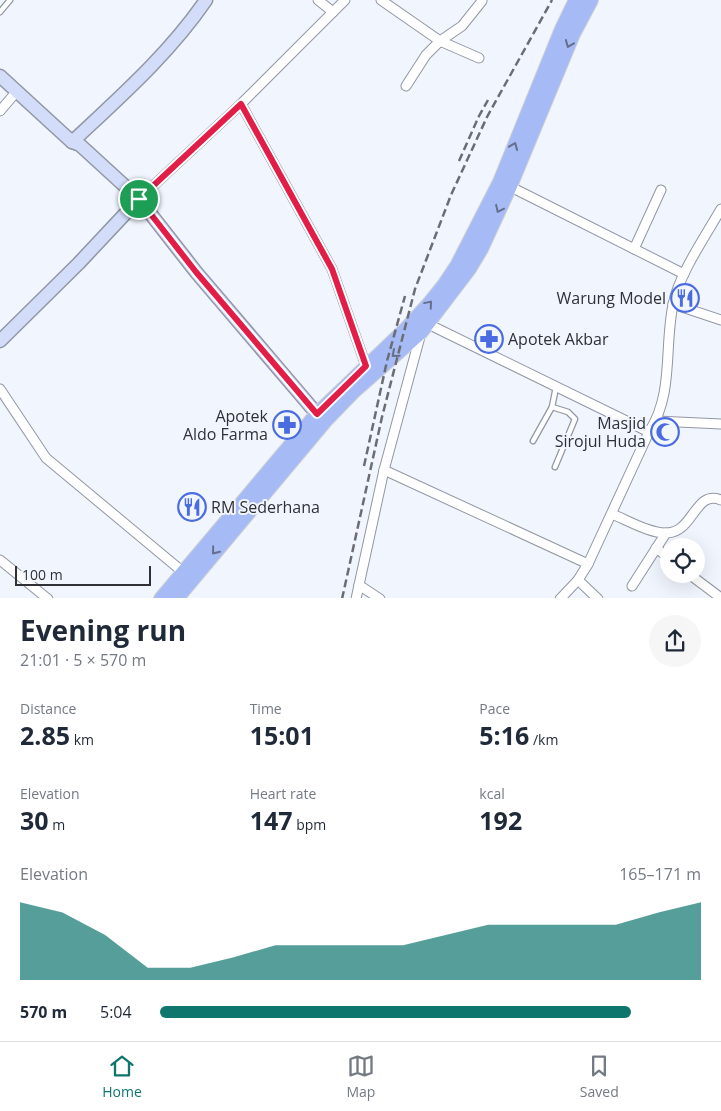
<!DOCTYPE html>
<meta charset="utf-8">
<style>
:root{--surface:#fff;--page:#f6f6f7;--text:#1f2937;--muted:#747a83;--line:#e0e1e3;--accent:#0f766e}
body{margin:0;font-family:"Open Sans",sans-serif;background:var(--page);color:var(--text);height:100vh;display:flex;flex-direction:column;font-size:19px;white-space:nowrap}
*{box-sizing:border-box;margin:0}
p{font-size:16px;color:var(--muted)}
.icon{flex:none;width:28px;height:28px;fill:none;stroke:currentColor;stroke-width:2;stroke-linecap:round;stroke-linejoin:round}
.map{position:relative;height:598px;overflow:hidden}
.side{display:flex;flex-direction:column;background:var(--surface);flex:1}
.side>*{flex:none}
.tools{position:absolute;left:660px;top:538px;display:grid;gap:10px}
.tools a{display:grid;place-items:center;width:45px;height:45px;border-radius:50%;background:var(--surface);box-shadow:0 5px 20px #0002;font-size:25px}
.scale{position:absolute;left:15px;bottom:12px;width:136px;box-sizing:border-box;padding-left:5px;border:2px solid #2f3136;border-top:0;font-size:14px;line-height:18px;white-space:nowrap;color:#2f3136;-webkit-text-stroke:4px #f1f5fd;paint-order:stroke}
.pin{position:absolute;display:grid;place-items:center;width:42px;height:42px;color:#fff;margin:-21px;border:2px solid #fff;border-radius:50%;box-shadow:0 1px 5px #0007}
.round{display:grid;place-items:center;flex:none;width:52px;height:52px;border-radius:26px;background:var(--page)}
.head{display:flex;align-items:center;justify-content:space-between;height:85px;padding:0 20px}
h1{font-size:28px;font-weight:700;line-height:38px}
.metrics{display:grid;grid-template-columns:repeat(3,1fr);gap:8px;height:85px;padding:5px 20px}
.metrics div{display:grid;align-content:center}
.metrics b{font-size:25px;font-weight:700}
.metrics small{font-size:14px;font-weight:400}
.metrics p{font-size:14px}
.chart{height:140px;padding:10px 20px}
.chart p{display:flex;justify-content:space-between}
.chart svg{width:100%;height:90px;margin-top:5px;fill:var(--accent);opacity:.7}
ul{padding:0 20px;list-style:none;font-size:16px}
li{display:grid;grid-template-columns:80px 60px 1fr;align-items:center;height:38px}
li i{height:12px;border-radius:6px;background:var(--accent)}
.menu{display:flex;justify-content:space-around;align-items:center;height:70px;border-top:1px solid var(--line);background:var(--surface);font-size:14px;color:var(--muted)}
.menu a{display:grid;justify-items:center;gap:2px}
.menu .current{color:var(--accent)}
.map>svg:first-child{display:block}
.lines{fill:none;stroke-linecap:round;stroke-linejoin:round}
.lane-casing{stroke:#9197a4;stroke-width:7}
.street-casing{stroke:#9197a4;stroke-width:11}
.secondary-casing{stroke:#9197a4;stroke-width:15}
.primary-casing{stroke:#d1d2d3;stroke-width:16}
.lane{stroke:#fff;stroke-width:4.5}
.street{stroke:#fff;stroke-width:9}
.secondary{stroke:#d3ddfa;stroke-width:12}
.primary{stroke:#a6bbf5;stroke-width:14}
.rail{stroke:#6a6d73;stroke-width:2.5;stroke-dasharray:8 4;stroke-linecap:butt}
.oneway{stroke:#656f8c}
.route-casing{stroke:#fff;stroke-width:10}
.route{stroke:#e11d48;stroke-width:6}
.labels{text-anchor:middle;stroke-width:4;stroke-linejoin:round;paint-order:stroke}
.poi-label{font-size:16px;fill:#2f3136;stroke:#f1f5fd;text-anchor:end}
</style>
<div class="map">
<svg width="721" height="599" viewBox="0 0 721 599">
<rect width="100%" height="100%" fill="#f1f5fd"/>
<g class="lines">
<defs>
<g id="lane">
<path d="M0,12L10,0"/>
<path d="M533,441L552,407"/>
<path d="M555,467L575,419L568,412L552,407L556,387"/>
</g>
<g id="street">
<path d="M318,0L333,12"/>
<path d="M381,0L440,41L479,58"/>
<path d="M406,86L426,55L440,41L462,26L482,1"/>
<path d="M241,104L332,269L366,366"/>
<path d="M0,111L17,91"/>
<path d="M507,185L684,274"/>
<path d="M139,199L241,104L345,0"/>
<path d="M634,249L661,190"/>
<path d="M673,304L721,320"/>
<path d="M428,324L649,432"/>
<path d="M0,389L46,458L183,572"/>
<path d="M657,421L721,424"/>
<path d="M384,470L588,564"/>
<path d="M612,514C627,520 651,534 667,533C694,532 695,489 721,500"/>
<path d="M656,548L669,558"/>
<path d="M0,560L48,599"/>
<path d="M689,574L721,598"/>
<path d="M578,580L598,599"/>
<path d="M632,586L666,533"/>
<path d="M356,599L359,585"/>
<path d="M380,599L359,585L384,470L421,333"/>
<path d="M560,599L578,580L588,564L649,432C674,394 664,347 673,305C678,276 706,235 721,209"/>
</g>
<g id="secondary">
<path d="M0,76L72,142L80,145L139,199L196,272L317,414"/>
<path d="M72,142C120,97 169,54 206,0"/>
<path d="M0,341L79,263L139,199"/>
</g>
<g id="primary">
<path d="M161,599L317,414L407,328L429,304L445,284L457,266L500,182L562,29L576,0"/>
<path d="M176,599L325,421L354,391L421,332L469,269L481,249L510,186L573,34L591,0"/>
</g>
</defs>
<use href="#lane" class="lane-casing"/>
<use href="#street" class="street-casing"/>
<use href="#secondary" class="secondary-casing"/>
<use href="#primary" class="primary-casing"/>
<use href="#lane" class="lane"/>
<use href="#street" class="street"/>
<use href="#secondary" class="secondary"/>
<use href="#primary" class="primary"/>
<g class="rail">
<path d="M459,161L479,116L488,100"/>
<path d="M364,466L387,361L405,296"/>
<path d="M342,599L382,417L415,289L451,195L487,117L552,0"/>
</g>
</g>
<defs><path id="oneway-chevron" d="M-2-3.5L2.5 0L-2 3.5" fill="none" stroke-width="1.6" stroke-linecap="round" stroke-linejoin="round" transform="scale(1.25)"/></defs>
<g class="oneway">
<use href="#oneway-chevron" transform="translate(569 44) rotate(112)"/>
<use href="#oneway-chevron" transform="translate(514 146) rotate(-68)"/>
<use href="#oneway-chevron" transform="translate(499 209) rotate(115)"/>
<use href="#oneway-chevron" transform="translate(429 304) rotate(-50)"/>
<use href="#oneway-chevron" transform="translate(395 354) rotate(139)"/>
<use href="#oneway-chevron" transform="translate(215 551) rotate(129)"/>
</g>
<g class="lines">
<defs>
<path id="route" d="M241,104L332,269L366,366L317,414L196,272L139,199Z"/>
</defs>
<use href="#route" class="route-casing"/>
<use href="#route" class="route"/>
</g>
<defs>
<symbol id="restaurant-ring" viewBox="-11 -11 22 22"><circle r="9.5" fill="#f1f5fd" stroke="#4a6ce0" stroke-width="1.5"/><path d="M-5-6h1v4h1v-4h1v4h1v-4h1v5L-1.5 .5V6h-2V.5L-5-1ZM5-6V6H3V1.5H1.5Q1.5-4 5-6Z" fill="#4a6ce0"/></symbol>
<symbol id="pharmacy-ring" viewBox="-11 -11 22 22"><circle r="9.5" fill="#f1f5fd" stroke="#4a6ce0" stroke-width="1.5"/><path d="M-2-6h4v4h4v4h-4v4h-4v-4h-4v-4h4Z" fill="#4a6ce0"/></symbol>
<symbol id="mosque-ring" viewBox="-11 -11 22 22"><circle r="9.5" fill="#f1f5fd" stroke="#4a6ce0" stroke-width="1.5"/><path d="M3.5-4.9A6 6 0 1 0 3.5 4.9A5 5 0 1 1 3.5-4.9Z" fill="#4a6ce0"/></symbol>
</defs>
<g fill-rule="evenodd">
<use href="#restaurant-ring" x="669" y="282" width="32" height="32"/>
<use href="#pharmacy-ring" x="473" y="323" width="32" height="32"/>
<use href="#pharmacy-ring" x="271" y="409" width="32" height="32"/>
<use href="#mosque-ring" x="649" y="416" width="32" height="32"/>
<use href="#restaurant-ring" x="176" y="491" width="32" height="32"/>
</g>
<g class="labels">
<g class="poi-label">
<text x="666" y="304">Warung Model</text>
<text x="508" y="345" text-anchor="start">Apotek Akbar</text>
<text x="268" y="422">Apotek<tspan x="268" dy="18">Aldo Farma</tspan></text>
<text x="646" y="429">Masjid<tspan x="646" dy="18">Sirojul Huda</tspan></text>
<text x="211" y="513" text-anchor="start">RM Sederhana</text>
</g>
</g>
</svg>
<div class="tools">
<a><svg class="icon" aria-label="locate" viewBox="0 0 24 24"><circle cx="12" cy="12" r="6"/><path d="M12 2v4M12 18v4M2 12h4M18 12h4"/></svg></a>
</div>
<div class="scale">100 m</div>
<div class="pin" style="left:139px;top:199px;background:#1e9e55"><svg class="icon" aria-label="arrive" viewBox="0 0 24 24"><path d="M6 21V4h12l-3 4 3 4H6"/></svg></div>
</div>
<section class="side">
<div class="head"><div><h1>Evening run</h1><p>21:01 · 5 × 570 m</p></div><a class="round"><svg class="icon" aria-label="share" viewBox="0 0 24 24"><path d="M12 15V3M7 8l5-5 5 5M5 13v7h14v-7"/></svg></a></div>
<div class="metrics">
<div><p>Distance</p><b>2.85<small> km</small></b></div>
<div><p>Time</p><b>15:01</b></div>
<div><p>Pace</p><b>5:16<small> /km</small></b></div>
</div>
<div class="metrics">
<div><p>Elevation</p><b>30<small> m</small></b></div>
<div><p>Heart rate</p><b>147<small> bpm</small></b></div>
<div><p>kcal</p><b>192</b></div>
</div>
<div class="chart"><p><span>Elevation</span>165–171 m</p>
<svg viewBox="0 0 160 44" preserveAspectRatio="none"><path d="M0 44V6L10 11L20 22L30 38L40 38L50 33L60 27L70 27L80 27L90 27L100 22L110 17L120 17L130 17L140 17L150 11L160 6V44z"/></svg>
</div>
<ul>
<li><b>570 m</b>5:04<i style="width:87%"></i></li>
</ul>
</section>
<nav class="menu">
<a class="current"><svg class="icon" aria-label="home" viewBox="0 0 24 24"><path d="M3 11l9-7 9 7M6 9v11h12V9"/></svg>Home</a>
<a><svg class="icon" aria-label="map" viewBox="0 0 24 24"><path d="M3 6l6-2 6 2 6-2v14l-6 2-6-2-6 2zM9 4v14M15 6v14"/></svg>Map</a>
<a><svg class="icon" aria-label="saved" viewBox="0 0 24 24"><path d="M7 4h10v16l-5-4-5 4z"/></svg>Saved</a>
</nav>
